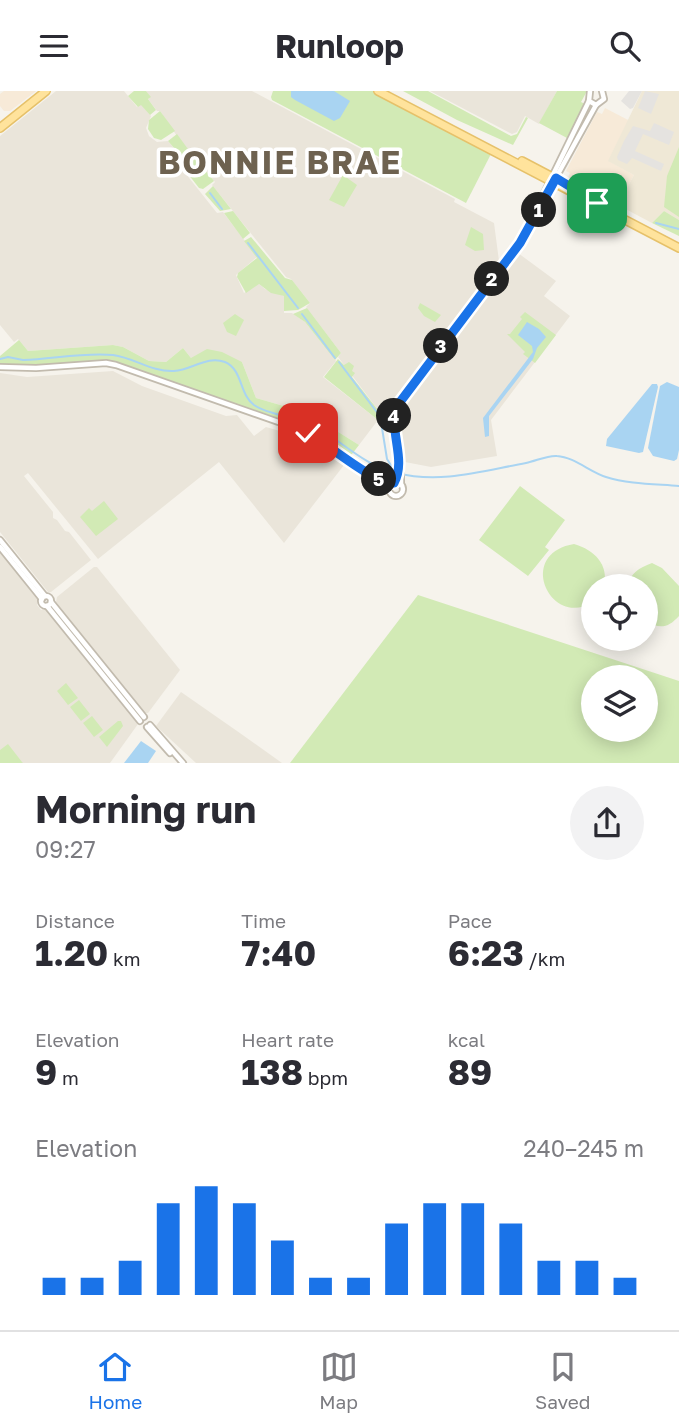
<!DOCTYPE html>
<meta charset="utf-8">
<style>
:root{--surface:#fff;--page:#f2f2f3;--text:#2b2b33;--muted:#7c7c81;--line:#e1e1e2;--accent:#1a73e8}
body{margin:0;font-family:"Golos Text",sans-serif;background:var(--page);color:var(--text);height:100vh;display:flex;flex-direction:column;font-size:26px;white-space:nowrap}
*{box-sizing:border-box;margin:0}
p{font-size:23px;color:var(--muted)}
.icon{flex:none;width:38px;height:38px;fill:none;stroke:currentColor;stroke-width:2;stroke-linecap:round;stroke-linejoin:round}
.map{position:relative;height:672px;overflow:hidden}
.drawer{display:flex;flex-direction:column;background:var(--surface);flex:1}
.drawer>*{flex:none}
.buttons{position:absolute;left:581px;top:483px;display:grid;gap:14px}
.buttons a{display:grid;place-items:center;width:77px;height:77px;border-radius:50%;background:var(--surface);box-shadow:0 4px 18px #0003;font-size:35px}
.pin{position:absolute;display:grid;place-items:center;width:60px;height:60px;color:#fff;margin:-30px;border-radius:14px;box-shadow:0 4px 10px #0006}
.km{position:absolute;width:35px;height:35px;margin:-18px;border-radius:50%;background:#222;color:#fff;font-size:19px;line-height:35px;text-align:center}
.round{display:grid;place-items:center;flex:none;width:74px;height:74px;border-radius:37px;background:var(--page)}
.headline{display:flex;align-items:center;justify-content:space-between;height:119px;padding:0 35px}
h1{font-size:38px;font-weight:700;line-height:52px}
.figures{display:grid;grid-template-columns:repeat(3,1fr);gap:10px;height:119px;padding:7px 35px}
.figures div{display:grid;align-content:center}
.figures b{font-size:35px;font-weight:700}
.figures small{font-size:19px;font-weight:400}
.figures p{font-size:19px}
.chart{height:196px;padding:14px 35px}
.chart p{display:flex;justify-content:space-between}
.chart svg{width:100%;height:126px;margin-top:7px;stroke:var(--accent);stroke-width:6}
header{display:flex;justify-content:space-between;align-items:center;height:91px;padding:0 35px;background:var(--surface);font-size:32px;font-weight:700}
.menu{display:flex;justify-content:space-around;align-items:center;height:98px;border-top:2px solid var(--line);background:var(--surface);font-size:19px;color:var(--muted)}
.menu a{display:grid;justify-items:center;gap:4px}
.menu .active{color:var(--accent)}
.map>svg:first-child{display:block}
.residential{fill:#eae5da}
.commercial{fill:#f7ead8}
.education{fill:#efe8d6}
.green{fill:#d2eab5;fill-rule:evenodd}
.parking{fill:#e5e3e0}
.water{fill:#a9d4f2}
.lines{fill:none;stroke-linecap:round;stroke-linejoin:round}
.stream{stroke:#a9d4f2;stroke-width:2}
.minor-casing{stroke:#c2bbae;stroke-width:8}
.major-casing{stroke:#e6c16a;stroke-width:10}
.minor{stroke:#fff;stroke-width:4.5}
.major{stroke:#ffe39c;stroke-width:7}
.route-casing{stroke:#fff;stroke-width:14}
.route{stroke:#1a73e8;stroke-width:9}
.labels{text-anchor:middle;stroke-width:7;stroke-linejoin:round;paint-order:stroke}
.district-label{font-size:32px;font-weight:bold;letter-spacing:2px;fill:#6e6250;stroke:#fff}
</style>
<header><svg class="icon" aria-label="menu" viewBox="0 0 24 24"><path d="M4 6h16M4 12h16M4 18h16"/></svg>Runloop<svg class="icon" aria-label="search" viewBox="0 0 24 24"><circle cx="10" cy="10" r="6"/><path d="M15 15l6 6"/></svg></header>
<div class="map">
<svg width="679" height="672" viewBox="0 0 679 672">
<rect width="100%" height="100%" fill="#f6f3ec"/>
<g class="residential">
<path d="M56,0H124L137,16L141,13L151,25L146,37L149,45L157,51L168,50L187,73L182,78L217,122L223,121L257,166L236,184L244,202L258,192L265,198L284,205V222H292L305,231L336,270L323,286L378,329L359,354L308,322L256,307L242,271L191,267L183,257L166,271L149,270L123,256L113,254L28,260L18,248L14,251L0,234V45Z"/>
<path d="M146,0H252L455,108L454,111L494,132L499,170L382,324L338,266L341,262L306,216L310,212L291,188L286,186L212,94L215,91L183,54L160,20H157L148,8L150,6Z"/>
<path d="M430,0H557L539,33L525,25L517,41L512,43Z"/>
<path d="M518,162L556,190L544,205L570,225L491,329L497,365L431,376L405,371L399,329L403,314Z"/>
<path d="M113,280L142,295L226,325L237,324L254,345L266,336L297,345L344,374L284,452L219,371L98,468L28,382L24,385L53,421V427L57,429L65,440L69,441L91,469L51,501H48L0,441V282L27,286Z"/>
<path d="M0,461L38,509L37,514L41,519L45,518L138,633L110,672H0Z"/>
<path d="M94,476H97L180,579L148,622H145L56,511L57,506Z"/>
<path d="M181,601L237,640L282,672H196L156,635Z"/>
</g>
<g class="commercial">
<path d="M4,0H36L10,20H4L0,15V3Z"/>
<path d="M605,17L630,30L609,70L634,84L618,114L568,87L570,82L566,80L597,21L602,23Z"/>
</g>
<path class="education" d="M642,0H679V129L664,120L652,132L618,114L634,84L608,70Z"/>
<g class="green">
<path d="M134,0H146L151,6L148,8L156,19L150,24L141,14L138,16L128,5Z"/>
<path d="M273,0H374L492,61L466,112L272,9L271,6Z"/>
<path d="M403,0H428L511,45L517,43L526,26L528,27L513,54L457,29Z"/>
<path d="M557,0H587L581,11L585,13L567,47L539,32Z"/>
<path d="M160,20L175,40L161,49L154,47L148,38L149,29Z"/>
<path d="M177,43L193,65L186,71L168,50Z"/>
<path d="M679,56V126L664,116L667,85Z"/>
<path d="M195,67L214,90L203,98L199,97L185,79L186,75Z"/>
<path d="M343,84L357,94L344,116L329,109Z"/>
<path d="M213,95L231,118L220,120L205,103Z"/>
<path d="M233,120L250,142L243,148L224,122Z"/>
<path d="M664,120L679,129V145L652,132Z"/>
<path d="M471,136L483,143L484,159L475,160L465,154Z"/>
<path d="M251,146L285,187L292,189L310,212L298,219L284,220V205L271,202L259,193L246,202L237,186L238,182L257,167L244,150Z"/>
<path d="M420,212L441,224L435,231L424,225L418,217Z"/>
<path d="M307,217L341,262L335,269L305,231L293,223Z"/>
<path d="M525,221L556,244L535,272L523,263L525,261L507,243H510L522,228L520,226Z"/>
<path d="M235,223L244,229L236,245L227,241L223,232Z"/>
<path d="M19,249L28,260L113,254L123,256L149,270L166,271L183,257L191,267L207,258L222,261L242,271L256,307L308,322L359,354L349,367L306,339L114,272L32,276L0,274V265Z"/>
<path d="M338,268L344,274L349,271L354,275L352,280L355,282L352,286L382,324L378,329L324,286Z"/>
<path d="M520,395L565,429L545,456L549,459L528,485L479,449Z"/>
<path d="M104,410L118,428L96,445L80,426L89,417L92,420Z"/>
<path d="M574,453C595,459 609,474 604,495H593V511C551,538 515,463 574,453Z"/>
<path d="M652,472L662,477L679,495V525C668,537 661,538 646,531V495H626C632,482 638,477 652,472Z"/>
<path d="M418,504L679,590V672H290ZM646,586V639H593V586Z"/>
<path d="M66,592L78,607L68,614L57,600Z"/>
<path d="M79,609L90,623L81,630L70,616Z"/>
<path d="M92,625L103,639L94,646L83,632Z"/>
<path d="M118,630H121L123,635L107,656L99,646Z"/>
<path d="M8,653L22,671L23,672H0V659Z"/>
</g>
<g class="parking">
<path d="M629,0H642L633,17L630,18L621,10Z"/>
<path d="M645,0L659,3L651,23L638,17Z"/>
<path d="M654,32L674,41L669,54L643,43L635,60L664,73L661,80L632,67L627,73L618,69L617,66L624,50L633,35L650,40Z"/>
</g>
<g class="water">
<path d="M291,0H334L350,10L340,27L334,30L295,9L291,6Z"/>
<path d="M527,231L539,238L546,246L537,257L533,268L489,325V345L485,346L483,327L533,261L532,255L518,244Z"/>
<path d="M667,291L679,296V359L677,368L674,370L653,365L648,357L660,295Z"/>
<path d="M652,293H657L658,296L643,361L639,362L606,355L607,348Z"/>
<path d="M141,650L156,660L148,672H124Z"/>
</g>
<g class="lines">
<g class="stream">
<path d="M210,102L222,118"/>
<path d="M656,132L679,138"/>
<path d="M248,152L298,217"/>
<path d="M302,223L335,267"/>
<path d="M0,268L8,266L23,269C53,268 84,261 113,264C135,267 151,281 174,280C192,279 207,264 225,271C243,279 239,303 254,314C267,323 288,325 304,330C336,343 359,373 396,382C441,393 482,380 526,372C536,370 548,364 557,365C574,366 590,381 606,386C628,393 655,393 679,395"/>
<path d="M339,271L379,324"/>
<path d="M382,337L387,368L396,382"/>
</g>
<defs>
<g id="minor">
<path d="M590,0L589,10L596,14L604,8L602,0"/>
<path d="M528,135L589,10"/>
<path d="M0,276L36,277L106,272L116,274L304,340L370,383L392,393"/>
<circle cx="396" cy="398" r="7"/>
<path d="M401,394V376L394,330L397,315L520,152L596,14"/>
<path d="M0,449L45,505"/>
<path d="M0,456L42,508"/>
<circle cx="46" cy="510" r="5"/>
<path d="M51,511L144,626"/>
<path d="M47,515L140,630"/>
<path d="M150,634L183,672"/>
<path d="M147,636L170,662"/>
</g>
<g id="major">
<path d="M378,0L679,157"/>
<path d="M0,37L46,0"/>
<path d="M522,70L579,100"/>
</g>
</defs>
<use href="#minor" class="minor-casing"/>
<use href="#major" class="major-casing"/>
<use href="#minor" class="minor"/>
<use href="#major" class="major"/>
</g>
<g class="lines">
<defs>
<path id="route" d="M308,342C328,353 374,393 394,392C407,368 388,340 397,315L520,152L556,87L597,112"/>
</defs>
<use href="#route" class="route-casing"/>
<use href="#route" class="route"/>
</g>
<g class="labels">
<g class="district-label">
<text x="280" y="83">BONNIE BRAE</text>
</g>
</g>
</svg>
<div class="buttons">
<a><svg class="icon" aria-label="locate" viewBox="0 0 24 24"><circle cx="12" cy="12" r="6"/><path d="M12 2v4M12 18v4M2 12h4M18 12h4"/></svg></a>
<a><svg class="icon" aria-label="layers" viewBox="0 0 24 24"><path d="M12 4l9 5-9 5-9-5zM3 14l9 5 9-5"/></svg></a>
</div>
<div class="pin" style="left:597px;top:112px;background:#1e9e55"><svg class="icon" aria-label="arrive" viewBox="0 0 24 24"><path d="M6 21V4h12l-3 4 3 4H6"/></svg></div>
<div class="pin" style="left:308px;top:342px;background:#d93025"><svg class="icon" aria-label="check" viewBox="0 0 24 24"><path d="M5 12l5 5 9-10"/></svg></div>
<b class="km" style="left:539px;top:119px">1</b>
<b class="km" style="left:492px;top:188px">2</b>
<b class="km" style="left:441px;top:255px">3</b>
<b class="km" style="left:394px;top:325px">4</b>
<b class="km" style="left:379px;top:388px">5</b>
</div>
<section class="drawer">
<div class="headline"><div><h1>Morning run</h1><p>09:27</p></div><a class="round"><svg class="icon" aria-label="share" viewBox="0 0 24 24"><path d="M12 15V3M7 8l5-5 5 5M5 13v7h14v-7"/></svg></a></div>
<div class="figures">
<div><p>Distance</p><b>1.20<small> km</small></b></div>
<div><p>Time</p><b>7:40</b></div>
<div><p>Pace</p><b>6:23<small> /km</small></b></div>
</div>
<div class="figures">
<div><p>Elevation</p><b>9<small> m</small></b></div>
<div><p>Heart rate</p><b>138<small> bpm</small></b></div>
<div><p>kcal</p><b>89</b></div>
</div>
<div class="chart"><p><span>Elevation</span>240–245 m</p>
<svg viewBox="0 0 160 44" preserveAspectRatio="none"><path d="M5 44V38M15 44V38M25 44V32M35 44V12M45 44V6M55 44V12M65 44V25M75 44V38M85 44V38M95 44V19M105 44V12M115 44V12M125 44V19M135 44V32M145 44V32M155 44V38"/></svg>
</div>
</section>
<nav class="menu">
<a class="active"><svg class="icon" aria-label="home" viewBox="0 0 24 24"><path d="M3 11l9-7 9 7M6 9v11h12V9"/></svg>Home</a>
<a><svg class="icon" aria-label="map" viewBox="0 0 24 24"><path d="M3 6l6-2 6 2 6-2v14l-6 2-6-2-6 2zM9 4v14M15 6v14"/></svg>Map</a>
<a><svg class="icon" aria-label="saved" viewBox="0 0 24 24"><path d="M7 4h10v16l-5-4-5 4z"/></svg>Saved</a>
</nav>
